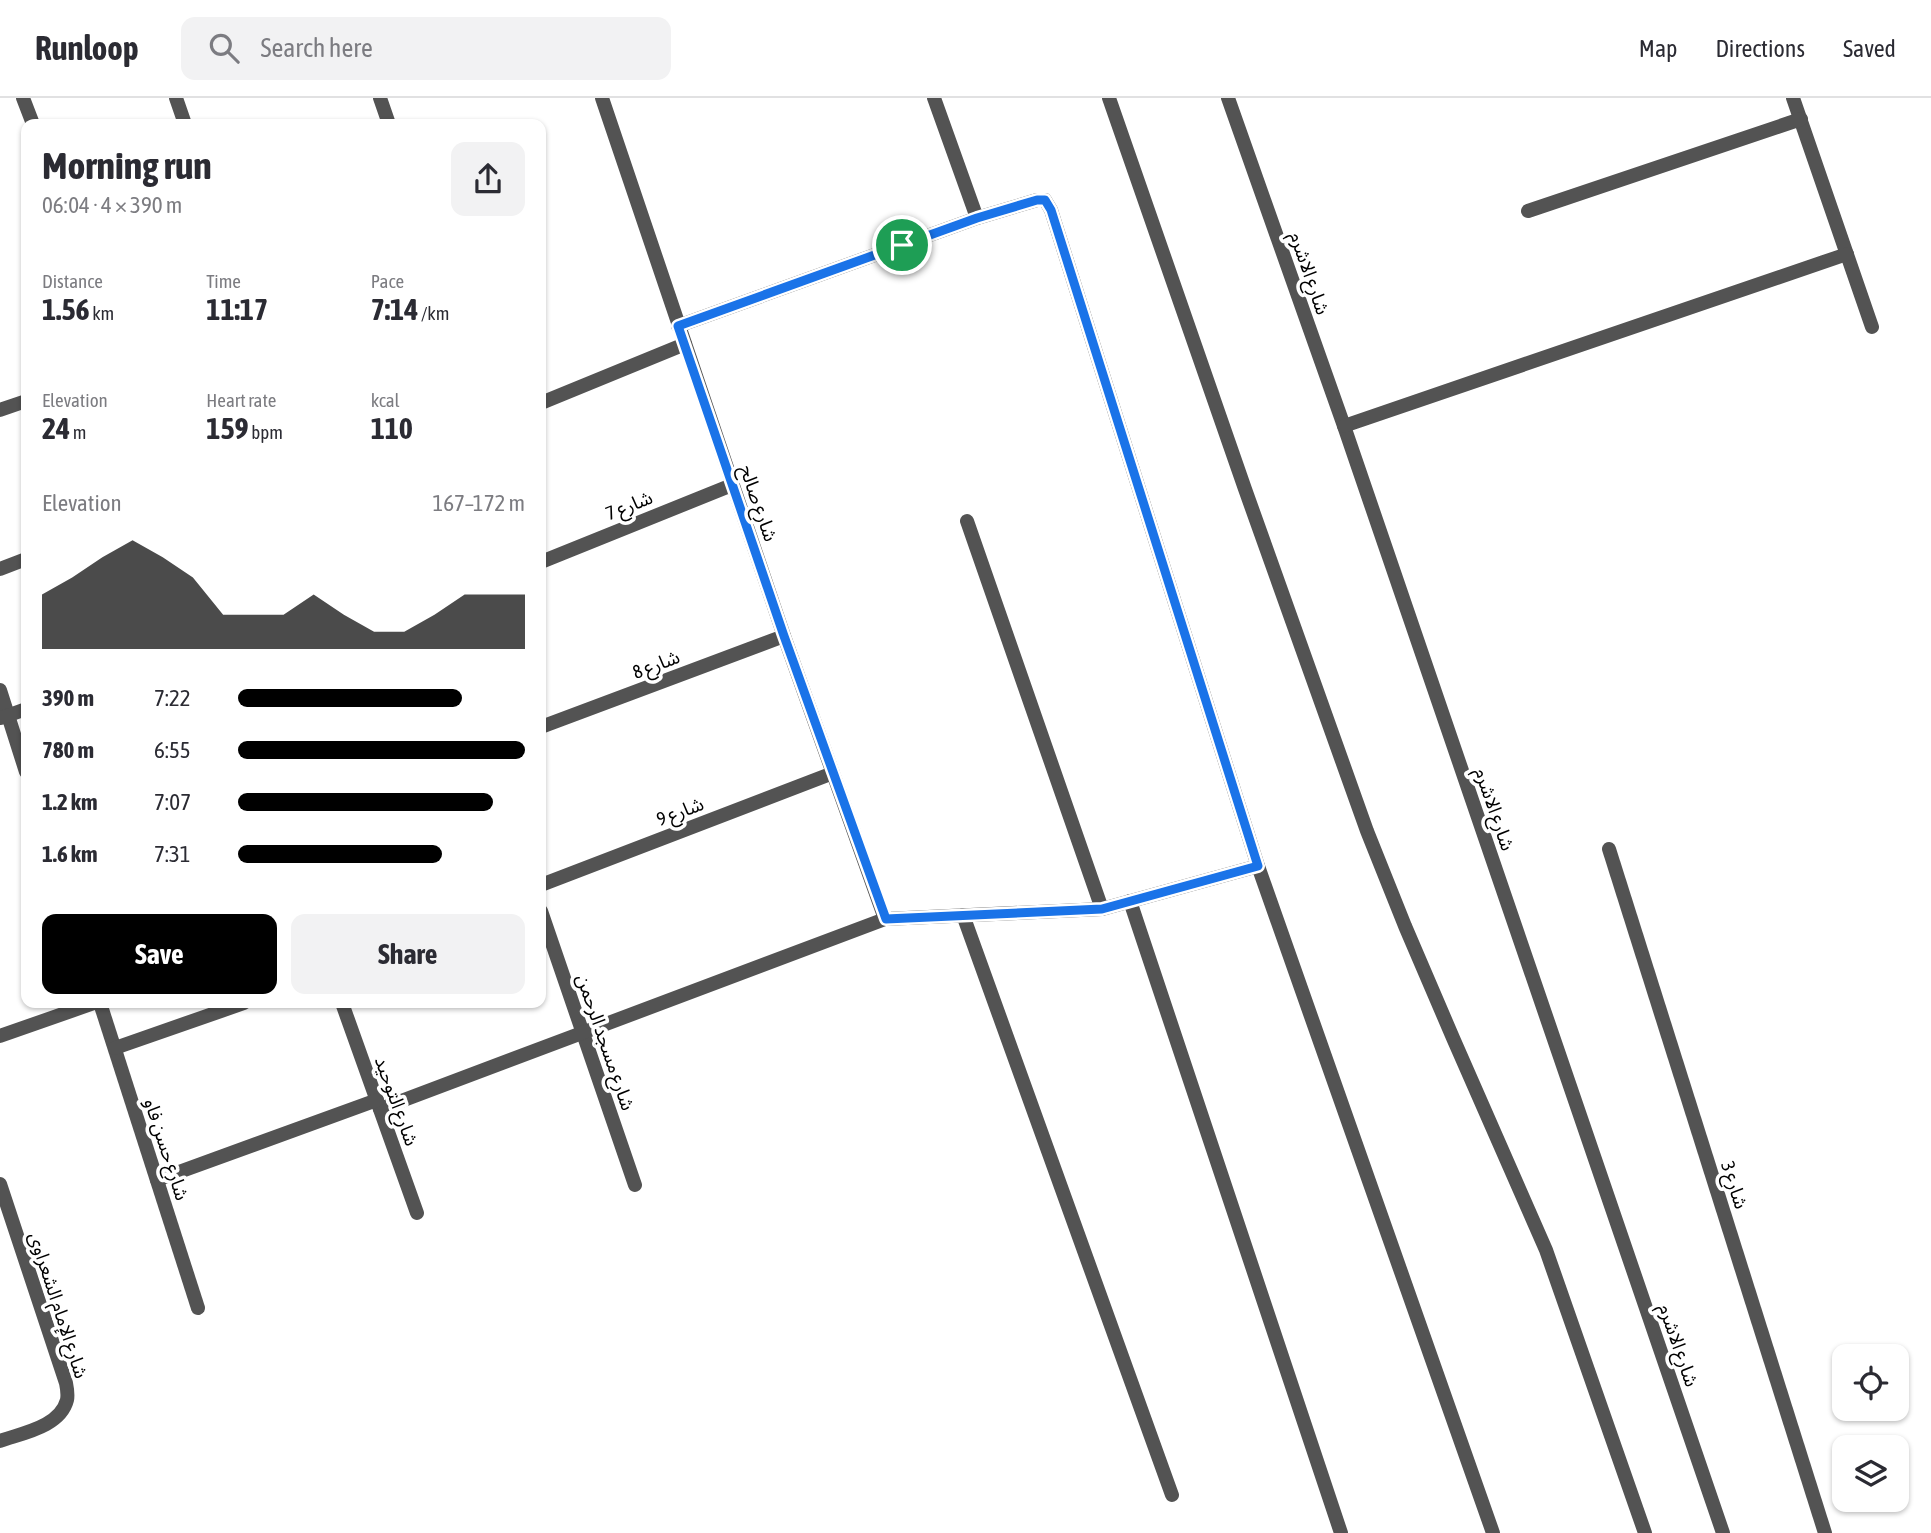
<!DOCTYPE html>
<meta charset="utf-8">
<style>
:root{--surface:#fff;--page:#f2f2f3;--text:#2b2b33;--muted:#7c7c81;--line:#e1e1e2;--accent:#000}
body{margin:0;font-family:"Asap Condensed","Noto Sans Arabic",sans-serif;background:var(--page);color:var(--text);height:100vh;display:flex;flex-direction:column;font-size:26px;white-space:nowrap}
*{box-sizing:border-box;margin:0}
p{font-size:23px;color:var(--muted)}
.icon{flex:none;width:38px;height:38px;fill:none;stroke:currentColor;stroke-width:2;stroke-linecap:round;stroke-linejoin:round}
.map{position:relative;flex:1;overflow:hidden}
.details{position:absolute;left:21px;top:21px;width:525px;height:889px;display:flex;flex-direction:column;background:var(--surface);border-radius:14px;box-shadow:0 2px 5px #0004}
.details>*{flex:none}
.fabs{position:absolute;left:1832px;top:1246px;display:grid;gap:14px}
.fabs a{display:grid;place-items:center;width:77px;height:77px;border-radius:14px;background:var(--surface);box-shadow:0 2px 5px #0004;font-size:35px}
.pin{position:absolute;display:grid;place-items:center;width:60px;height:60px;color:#fff;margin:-30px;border:4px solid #fff;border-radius:50%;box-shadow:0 2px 7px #0007}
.round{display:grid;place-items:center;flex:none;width:74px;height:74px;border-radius:14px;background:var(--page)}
.head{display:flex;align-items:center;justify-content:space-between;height:119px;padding:0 21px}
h1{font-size:38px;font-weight:700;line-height:52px}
.stats{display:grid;grid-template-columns:repeat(3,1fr);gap:10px;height:119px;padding:7px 21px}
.stats div{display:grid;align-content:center}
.stats b{font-size:30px;font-weight:700}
.stats small{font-size:19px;font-weight:400}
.stats p{font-size:19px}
.chart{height:196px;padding:14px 21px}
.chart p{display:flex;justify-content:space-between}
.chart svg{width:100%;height:126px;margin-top:7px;fill:var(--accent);opacity:.7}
.button{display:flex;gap:14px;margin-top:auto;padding:14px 21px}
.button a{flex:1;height:80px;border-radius:14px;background:var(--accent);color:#fff;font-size:28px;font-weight:700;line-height:80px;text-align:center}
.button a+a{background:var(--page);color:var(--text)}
ul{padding:0 21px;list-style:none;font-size:23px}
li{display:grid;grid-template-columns:112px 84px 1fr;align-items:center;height:52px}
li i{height:18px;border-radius:9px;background:var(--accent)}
header{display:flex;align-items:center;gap:42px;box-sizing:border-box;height:98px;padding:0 35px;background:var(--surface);border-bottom:2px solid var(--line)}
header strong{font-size:33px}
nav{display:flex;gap:38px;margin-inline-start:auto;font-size:24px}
.search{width:490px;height:63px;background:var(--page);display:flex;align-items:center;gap:18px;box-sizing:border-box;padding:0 24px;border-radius:14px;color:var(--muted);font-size:26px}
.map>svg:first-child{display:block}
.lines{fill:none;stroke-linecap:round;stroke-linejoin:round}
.street{stroke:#535353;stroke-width:14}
.route-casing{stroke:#fff;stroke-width:14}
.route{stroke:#1a73e8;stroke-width:9}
.labels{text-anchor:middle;stroke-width:7;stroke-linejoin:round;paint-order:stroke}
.street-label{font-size:19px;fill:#000;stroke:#fff}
</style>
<header>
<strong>Runloop</strong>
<div class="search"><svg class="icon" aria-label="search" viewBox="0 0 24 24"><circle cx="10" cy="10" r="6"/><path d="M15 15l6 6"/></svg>Search here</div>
<nav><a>Map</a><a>Directions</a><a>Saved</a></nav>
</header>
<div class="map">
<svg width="1931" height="1435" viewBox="0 0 1931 1435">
<rect width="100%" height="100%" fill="#fff"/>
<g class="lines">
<g class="street">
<path d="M23,0L33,26"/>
<path d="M176,0L185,26"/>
<path d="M380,0L389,26"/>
<path d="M602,0L784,538L885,821"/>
<path d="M934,0L977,120"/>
<path d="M1109,0L1245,391L1367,733L1405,828L1453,940L1546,1152L1645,1435"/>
<path d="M1228,0L1344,328L1723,1435"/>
<path d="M1793,0L1872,229"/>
<path d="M1528,113L1801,21"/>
<path d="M678,228L977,120L1037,102H1045L1051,112L1258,768"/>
<path d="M541,305L685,246"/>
<path d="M0,312L26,303"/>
<path d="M1344,328L1847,156"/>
<path d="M967,423L1102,811"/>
<path d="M541,464L732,387"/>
<path d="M0,471L26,461"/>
<path d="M0,592L26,674"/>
<path d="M1,620L26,611"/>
<path d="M541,629L784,538"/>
<path d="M1609,751L1825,1435"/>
<path d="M541,787L833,675"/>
<path d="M1130,803L1341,1435"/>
<path d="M541,813L635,1087"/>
<path d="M963,817L1172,1397"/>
<path d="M100,905L198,1210"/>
<path d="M342,905L417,1115"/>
<path d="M0,938L94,905"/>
<path d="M115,950L244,905"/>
<path d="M380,1011L885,821L1102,811L1258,768L1493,1435"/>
<path d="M157,1082L377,1002"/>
<path d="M0,1086L66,1285C67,1290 68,1297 67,1302C60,1329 22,1335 0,1343"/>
</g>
</g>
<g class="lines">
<defs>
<path id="route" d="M1037,102H1045L1051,112L1258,768L1102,811L886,821L784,538L678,228L977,120Z"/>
</defs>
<use href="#route" class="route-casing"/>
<use href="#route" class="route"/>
</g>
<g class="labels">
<g class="street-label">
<text transform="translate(1310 175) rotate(71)" y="7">شارع الاشرم</text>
<text transform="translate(759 405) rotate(71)" y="7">شارع صالح</text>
<text transform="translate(629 407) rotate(-22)" y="7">شارع 7</text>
<text transform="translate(656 566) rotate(-21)" y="7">شارع 8</text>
<text transform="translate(1495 711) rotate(71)" y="7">شارع الاشرم</text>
<text transform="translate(680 713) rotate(-21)" y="7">شارع 9</text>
<text transform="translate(606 944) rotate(71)" y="7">شارع مسجد الرحمن</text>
<text transform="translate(397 1003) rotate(70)" y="7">شارع التوحيد</text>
<text transform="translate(167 1051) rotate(72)" y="7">شارع حسن فاو</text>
<text transform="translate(1735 1087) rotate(72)" y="7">شارع 3</text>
<text transform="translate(59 1207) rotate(72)" y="7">شارع الإمام الشعراوى</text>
<text transform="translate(1679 1247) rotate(71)" y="7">شارع الاشرم</text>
</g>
</g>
</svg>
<div class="fabs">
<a><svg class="icon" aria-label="locate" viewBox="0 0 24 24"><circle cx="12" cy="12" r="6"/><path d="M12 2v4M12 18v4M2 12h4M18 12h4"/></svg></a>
<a><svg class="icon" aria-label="layers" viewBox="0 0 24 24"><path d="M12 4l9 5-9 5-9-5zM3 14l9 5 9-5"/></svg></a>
</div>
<div class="pin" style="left:902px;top:147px;background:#1e9e55"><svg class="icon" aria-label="arrive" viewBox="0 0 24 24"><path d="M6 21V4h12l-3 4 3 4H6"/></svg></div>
<section class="details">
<div class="head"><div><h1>Morning run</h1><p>06:04 · 4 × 390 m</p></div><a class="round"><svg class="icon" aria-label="share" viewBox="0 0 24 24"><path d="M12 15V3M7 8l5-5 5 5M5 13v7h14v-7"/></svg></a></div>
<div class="stats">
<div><p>Distance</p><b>1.56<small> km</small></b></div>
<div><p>Time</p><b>11:17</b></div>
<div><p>Pace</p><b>7:14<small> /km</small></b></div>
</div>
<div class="stats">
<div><p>Elevation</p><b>24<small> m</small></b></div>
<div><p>Heart rate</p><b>159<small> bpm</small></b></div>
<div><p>kcal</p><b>110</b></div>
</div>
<div class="chart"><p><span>Elevation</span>167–172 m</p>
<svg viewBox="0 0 160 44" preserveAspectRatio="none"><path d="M0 44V25L10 19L20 12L30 6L40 12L50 19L60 32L70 32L80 32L90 25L100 32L110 38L120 38L130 32L140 25L150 25L160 25V44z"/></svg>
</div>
<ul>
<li><b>390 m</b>7:22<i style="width:78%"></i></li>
<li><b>780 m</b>6:55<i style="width:100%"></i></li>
<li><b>1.2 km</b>7:07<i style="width:89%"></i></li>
<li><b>1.6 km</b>7:31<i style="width:71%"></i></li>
</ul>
<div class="button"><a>Save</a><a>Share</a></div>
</section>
</div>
